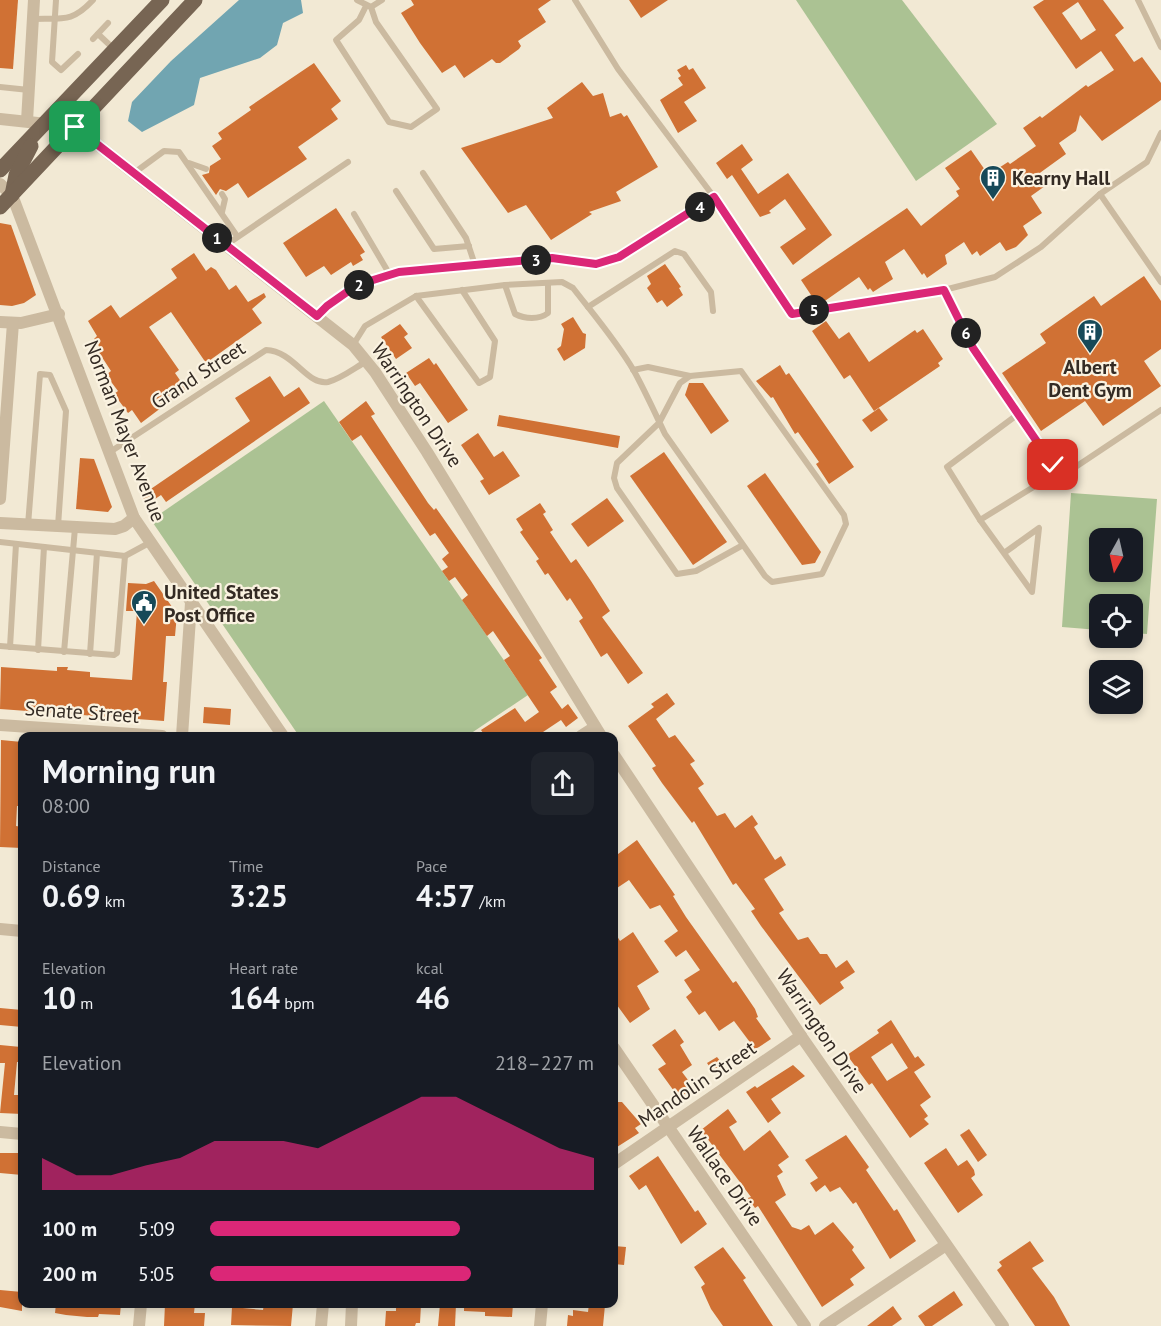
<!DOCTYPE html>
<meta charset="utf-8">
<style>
:root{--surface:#171b24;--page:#20242c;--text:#f1f3f6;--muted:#9ea1a6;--accent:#db2777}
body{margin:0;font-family:"PT Sans",sans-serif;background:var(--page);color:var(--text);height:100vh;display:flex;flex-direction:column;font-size:22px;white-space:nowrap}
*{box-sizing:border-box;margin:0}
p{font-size:20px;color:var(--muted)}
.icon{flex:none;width:33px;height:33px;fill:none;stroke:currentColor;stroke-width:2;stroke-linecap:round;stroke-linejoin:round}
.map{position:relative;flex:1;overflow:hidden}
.details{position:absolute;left:18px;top:732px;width:600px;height:576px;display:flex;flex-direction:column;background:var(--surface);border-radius:12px;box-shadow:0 3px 9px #0003}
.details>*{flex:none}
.needle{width:39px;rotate:188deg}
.fabs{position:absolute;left:1089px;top:528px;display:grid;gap:12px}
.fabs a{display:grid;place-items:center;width:54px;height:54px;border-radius:12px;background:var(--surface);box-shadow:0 3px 9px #0003;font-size:30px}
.pin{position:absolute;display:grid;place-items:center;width:51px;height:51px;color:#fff;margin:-26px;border-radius:12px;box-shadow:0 3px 9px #0006}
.km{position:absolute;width:30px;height:30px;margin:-15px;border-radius:50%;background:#222;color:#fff;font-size:16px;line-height:30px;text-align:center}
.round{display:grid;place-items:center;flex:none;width:63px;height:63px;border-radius:12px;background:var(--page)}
.overview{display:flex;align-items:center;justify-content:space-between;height:102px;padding:0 24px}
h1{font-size:33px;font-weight:700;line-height:45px}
.stats{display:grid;grid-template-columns:repeat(3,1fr);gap:9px;height:102px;padding:6px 24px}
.stats div{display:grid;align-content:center}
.stats b{font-size:30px;font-weight:700}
.stats small{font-size:16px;font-weight:400}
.stats p{font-size:16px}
.chart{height:168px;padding:12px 24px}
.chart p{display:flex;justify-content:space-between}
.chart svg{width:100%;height:108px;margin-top:6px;fill:var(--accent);opacity:.7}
ul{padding:0 24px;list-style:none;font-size:20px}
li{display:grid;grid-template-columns:96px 72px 1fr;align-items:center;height:45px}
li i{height:15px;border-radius:8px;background:var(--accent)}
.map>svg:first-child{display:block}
.green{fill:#abc293;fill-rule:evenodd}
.water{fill:#71a5b1}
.building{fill:#d07134;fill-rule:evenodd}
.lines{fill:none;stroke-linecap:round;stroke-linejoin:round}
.lane{stroke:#cbbaa0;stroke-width:6}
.street{stroke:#cbbaa0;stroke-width:12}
.primary{stroke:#776553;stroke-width:15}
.route-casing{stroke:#fff;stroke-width:12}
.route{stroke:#db2777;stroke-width:8}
.labels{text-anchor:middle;stroke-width:4.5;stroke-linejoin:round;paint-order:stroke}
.poi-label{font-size:20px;font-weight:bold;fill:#342b24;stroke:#faf2e0;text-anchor:start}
.street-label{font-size:20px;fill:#342b24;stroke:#faf2e0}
</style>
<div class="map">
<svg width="1161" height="1326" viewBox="0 0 1161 1326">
<rect width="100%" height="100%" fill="#f2e9d4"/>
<g class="green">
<path d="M796,0H902L997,124L916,181Z"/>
<path d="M324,401L528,695L467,736H299L151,520Z"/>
<path d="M1071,493L1157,499L1147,634L1133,633L1132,604H1100L1099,630L1062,627ZM1100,538H1132V572H1100Z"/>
</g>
<path class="water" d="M239,0H301L303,13L283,23L277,45L260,58L200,78L194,105L142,132L128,121L132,102L171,61Z"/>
<g class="building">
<path d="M0,0H18L13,69L0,68Z"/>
<path d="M411,0H551L538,9L546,22L518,41L521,46L519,49L500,63H496L492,59L464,78L455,65L442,73L420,43L401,13L414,5Z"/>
<path d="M629,0H668L641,18Z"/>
<path d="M1044,0H1103L1124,28L1115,35L1134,62L1142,57L1161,83V100L1102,141L1080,115L1076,131L1059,143L1066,154L1037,175L1045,186L1031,196L1042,213L1023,226L1028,235L1016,247L1006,251L1000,242L980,256L977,251L972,255L964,242L945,255L947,264L927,278L924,273L922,275L904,249L885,262L893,279L873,292L870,288L868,290L859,277L822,303L819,299L815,301L801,280L907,208L921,226L959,196L956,191L960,189L945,168L971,150L985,170L991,166L994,171L1008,162L1010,164L1036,146L1023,128L1040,116L1042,118L1086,85L1088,87L1114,70L1101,51L1076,69L1033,7ZM1078,2L1096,30L1081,40L1062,13Z"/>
<path d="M314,63L341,101L331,109L338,119L298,147L307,159L248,198L238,183L226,191L220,189L216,195L202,175L209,173L210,166L221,159L212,146L222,139L218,133L251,110L249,107Z"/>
<path d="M686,65L689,70L693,68L706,88L684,102L697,121L678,133L660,100L683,85L678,78L681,76L677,70Z"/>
<path d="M582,82L593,96L603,93L610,117L621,113L624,117L627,115L658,167L616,192L621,201L589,212L592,214L551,240L526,205L508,213L461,148L553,118L547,108Z"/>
<path d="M742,144L753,160L741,169L758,194L788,173L832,235L793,265L780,247L806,229L785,199L769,211L771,213L760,217L732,175L727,179L716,163Z"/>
<path d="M336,208L365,252L360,255L363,260L353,266L351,262L331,275L324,266L306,277L283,243Z"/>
<path d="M0,223L11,225L36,295L24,303L12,306L0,305Z"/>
<path d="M194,253L206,271L211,267L216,270L229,290L236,285L248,302L264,293L266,297L252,309L262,323L206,363L171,312L149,327L179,370L175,373L186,389L141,423L132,410L128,413L114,394L118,391L106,375L111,371L98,351L101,349L94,339L97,336L88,321L111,305L120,318L177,278L171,269Z"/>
<path d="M665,264L681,287L679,288L683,295L667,307L662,300L657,303L647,288L651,284L647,276Z"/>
<path d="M1144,276L1161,301V349L1144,361L1161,386L1103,426L1085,401L1041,431L1002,373L1046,343L1040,334L1094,296L1101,306Z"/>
<path d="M573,317L583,333L586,334L585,348L564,361L557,349L561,346L564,329L561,324Z"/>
<path d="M826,321L839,339L849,332L869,362L915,330L917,333L923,329L943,359L938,363L940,366L874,411L850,375L844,379L812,331Z"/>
<path d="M400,324L408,334L404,337L412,348L396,359L381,337Z"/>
<path d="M429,358L434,365L436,363L468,410L448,423L420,383L415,386L406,373Z"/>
<path d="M780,365L786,375L789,373L854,467L829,484L816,464L819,462L798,432L795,434L773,397L771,398L756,381Z"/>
<path d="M270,376L284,397L299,387L310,403L166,502L161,495L146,505L142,495L250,421L235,398Z"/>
<path d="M689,383H703L729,421L711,434L685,395Z"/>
<path d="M366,401L375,414L371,416L428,503L434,510L436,508L542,658L539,660L557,687L550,692L562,709L568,704L578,718L566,727L561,720L537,736H485L481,730L515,708L525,722L539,712L504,660L510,656L493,631L487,636L462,600L468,595L455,577L449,581L442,571L448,567L442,559L449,553L435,533L430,536L361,435L352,441L339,422Z"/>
<path d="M879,408L888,420L871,432L862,420Z"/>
<path d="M499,415L620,436L618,448L497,426Z"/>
<path d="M478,433L494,457L503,451L520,476L489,495L480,481L484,479L461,445Z"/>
<path d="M664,452L727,542L693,565L630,476Z"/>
<path d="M80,458L94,459L112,507L108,512L76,509Z"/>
<path d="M765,473L821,552L815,563L802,565L747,486Z"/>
<path d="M607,498L624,521L588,547L571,524Z"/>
<path d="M540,503L546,512L543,514L553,530L550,532L571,563L576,559L591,581L610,611L602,617L643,673L628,684L607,653L601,657L579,621L583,618L570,598L567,601L548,573L545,575L536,561L539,559L520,532L523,530L516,519Z"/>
<path d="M154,581L177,614L175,636H166L163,682H167L164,721L0,709L1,667L57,671V667H68L67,670L90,672V677L132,680L137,611H126L128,583L146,584Z"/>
<path d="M667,693L675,704L656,719L669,738L675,735L695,761L690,764L704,784L698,788L717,816L725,813L735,828L752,815L758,824L754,827L775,860L781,856L786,865L764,879L784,910L779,913L798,940L808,937L820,954H827L836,968L847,960L855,972L840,982L844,988L820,1005L761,926L751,911L755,909L736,883L733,885L694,821L692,823L662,783L652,768L656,766L628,726L654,707L651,704Z"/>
<path d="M204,707L231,709L230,725L203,723Z"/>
<path d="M1,740L22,742L19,783H22V806H17L16,826L22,827V848L0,847Z"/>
<path d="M637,840L675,895L673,896L686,917L733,983L736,981L755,1009L758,1017L756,1018L771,1039L759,1047L755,1049L734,1021L719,1031L705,1011L699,1015L686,997L692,992L684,980L700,970L686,950L676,957L664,941L678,931L660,905L650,909L629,880L614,890V857Z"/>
<path d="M614,931L620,941L633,932L659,972L637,986L650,1009L630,1023L614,1001Z"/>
<path d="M0,1008L22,1010V1027L0,1025Z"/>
<path d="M891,1020L915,1058L918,1056L925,1065L914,1072L931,1097L920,1105L928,1116L924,1119L929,1124L910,1138L872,1083L869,1085L847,1055L879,1033L877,1030ZM892,1043L908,1068L887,1081L871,1057Z"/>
<path d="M675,1029L684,1042L680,1045L692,1065L682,1072L694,1088L679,1098L658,1069L666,1064L652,1045Z"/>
<path d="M0,1045L21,1047L22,1051V1062H17L14,1095H22V1114L0,1113L5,1063H0Z"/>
<path d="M717,1057L724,1066L714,1073L707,1063Z"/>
<path d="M793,1065L805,1076L771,1099L781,1113L768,1123L746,1092L755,1086L757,1088Z"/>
<path d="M614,1102H622L641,1124L635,1128L639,1133L617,1147L614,1142Z"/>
<path d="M728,1109L737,1122L729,1127L744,1151L770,1130L789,1157L778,1165L783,1172L777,1176L786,1195L775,1202L792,1227L801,1230L809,1225L815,1235L833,1222L854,1247L852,1250L865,1268L850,1279L854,1285L822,1307L758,1206L755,1208L748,1198L751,1197L701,1130Z"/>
<path d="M969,1129L987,1155L978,1162L960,1135Z"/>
<path d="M846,1135L869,1167L866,1170L894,1211L897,1209L916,1241L890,1259L856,1202L853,1204L840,1187L830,1192L825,1185L816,1192L810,1183L818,1178L805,1160Z"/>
<path d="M946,1148L958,1166L967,1160L974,1170L975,1175L971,1178L983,1195L958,1213L924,1163Z"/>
<path d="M0,1153H22V1175L0,1173Z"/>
<path d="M658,1156L695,1212L698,1210L707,1224L681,1244L646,1185L639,1190L629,1176Z"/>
<path d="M1030,1241L1044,1261L1032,1268L1054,1297L1070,1326H1035L997,1270L1002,1266L999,1262Z"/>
<path d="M614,1246L626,1247L624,1265L614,1264Z"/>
<path d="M723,1247L746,1278L743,1280L773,1326H723L711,1309L701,1287L705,1284L694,1267Z"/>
<path d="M0,1290L22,1292V1311L0,1307Z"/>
<path d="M954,1291L963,1305L932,1326H925L918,1316Z"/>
<path d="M56,1304H121L120,1315L99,1314L98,1317H87L66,1315L55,1313Z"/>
<path d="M165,1304H195L194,1313H205L204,1326H164Z"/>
<path d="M264,1304H293L291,1326L231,1325L232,1307L263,1310Z"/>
<path d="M396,1304H421L420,1323H416L415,1326H385L386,1311H396Z"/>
<path d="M440,1304H456L455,1326H438Z"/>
<path d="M464,1304H513L512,1317L485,1316V1312L464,1311Z"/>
<path d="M589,1304L605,1305L603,1326H567L568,1315L573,1316V1310L588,1312Z"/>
<path d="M893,1306L902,1319L892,1326H867Z"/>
</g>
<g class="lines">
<g class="lane">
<path d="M56,0L52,62L61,70L78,54"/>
<path d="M357,0L371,7L382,0"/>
<path d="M575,0L618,69L714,197L792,313L944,290L995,277L1041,247L1100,194L1147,162L1161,133"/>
<path d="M1138,0L1161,47"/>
<path d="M366,6L359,20L336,40L389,122L411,127L437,109L376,22L371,7"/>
<path d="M33,19C62,18 72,23 93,0"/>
<path d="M98,34L115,50"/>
<path d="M93,39L108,23"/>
<path d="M0,87L29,90"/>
<path d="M189,163L206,169"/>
<path d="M134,173L164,151L179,152L237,236"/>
<path d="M423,173L466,238L475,265"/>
<path d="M396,191L434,249L469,246"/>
<path d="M222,194L225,199L222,212"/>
<path d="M1100,194L1161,282"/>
<path d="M354,214L390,275"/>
<path d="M226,245L348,162"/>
<path d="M505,285L515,314C525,319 539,320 548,313V283"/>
<path d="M944,290L973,348L1053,464L1074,468L1161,410"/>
<path d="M416,296L479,383L490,377L495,341L462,290"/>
<path d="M588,307L675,251L684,254L711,292L713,311"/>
<path d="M317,316L327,306L357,285L399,272L552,258L596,264L619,257L714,197"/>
<path d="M353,345L365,326L416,296L505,285L562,282L573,288C594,315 617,342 634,371C645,391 655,413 665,434L765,576L772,582L822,574L846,524L844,515L741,371L690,376L680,383L659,423L617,463L614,478L617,488L677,574L696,571L743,545"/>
<path d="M633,370L648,367L690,376"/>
<path d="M110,452L266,350C294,351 307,386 328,382C341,379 356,367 367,361"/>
<path d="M980,520L947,467L1017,415"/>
<path d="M28,525L40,374L50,375L66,411L58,526"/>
<path d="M0,542L125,556L149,543"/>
<path d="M1004,553L1039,528L1032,592L980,520L1066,467"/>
<path d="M0,646L114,655L117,653L125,556"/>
<path d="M10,647L16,544"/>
<path d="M38,650L44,547"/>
<path d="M64,652L75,528"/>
<path d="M90,654L97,553"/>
</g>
<g class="street">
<path d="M0,119L75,127L353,345L375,372L427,452L601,736"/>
<path d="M27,121L34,0"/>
<path d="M0,184L12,195L134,518L283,736"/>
<path d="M0,322L21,323L59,314"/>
<path d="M0,499L13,323"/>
<path d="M0,523L115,529L124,526L134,518"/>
<path d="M0,725L162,736"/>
<path d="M182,736L191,603"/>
<path d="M581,736L595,727"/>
<path d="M614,755L801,1036L1003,1326"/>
<path d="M0,929L22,931"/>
<path d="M614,1048L805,1326"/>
<path d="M0,1132L22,1134"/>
<path d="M614,1164L801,1036"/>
<path d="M139,1326L141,1304"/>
<path d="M321,1326L323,1304"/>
<path d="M351,1326L352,1304"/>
<path d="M540,1326L542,1304"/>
<path d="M825,1326L946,1245"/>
</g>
<g class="primary">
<path d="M0,170L162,0"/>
<path d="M12,195L16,175L31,146"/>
<path d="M0,207L195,0"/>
</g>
</g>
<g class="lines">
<defs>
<path id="route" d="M75,127L317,316L327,306L357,285L399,272L552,258L596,264L619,257L714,197L792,314L944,290L973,348L1053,465"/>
</defs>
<use href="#route" class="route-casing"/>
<use href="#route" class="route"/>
</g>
<defs>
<symbol id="building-pin" viewBox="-11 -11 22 30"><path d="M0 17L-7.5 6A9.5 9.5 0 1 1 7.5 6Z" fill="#174958" stroke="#faf2e0"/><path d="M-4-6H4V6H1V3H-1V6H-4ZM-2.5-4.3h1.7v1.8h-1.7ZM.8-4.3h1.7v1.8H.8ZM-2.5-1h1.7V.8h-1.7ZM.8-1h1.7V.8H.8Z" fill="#fff"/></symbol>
<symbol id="civic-pin" viewBox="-11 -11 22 30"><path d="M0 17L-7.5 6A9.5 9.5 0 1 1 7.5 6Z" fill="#174958" stroke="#faf2e0"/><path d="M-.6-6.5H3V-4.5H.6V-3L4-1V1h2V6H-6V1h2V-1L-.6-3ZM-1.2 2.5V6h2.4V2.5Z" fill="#fff"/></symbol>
</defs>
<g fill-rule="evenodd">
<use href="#building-pin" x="978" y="163" width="30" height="40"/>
<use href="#building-pin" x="1075" y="317" width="30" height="40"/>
<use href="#civic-pin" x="129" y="588" width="30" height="40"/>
</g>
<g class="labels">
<g class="poi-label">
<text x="1012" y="185">Kearny Hall</text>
<text x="1090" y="374" text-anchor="middle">Albert<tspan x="1090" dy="23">Dent Gym</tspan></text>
<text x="164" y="599">United States<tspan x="164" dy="23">Post Office</tspan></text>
</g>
<g class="street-label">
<text transform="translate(198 375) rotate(-33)" y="7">Grand Street</text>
<text transform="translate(417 405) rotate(56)" y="7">Warrington Drive</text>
<text transform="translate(125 431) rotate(69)" y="7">Norman Mayer Avenue</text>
<text transform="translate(82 712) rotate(4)" y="7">Senate Street</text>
<text transform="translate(822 1031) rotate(56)" y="7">Warrington Drive</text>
<text transform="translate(697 1084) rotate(-34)" y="7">Mandolin Street</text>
<text transform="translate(725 1176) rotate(55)" y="7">Wallace Drive</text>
</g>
</g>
</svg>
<div class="fabs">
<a><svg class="needle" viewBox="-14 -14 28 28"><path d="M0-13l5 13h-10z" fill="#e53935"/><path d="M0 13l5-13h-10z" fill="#9ea1a6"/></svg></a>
<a><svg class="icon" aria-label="locate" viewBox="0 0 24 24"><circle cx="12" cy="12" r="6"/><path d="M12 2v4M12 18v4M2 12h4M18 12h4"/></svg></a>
<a><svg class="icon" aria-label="layers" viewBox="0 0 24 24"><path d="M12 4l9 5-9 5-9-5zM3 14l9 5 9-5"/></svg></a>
</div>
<div class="pin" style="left:75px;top:127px;background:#1e9e55"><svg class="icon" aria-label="arrive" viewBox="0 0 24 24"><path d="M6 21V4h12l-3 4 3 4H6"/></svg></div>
<div class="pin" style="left:1053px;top:465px;background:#d93025"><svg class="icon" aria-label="check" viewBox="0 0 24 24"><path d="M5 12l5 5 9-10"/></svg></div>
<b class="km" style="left:217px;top:238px">1</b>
<b class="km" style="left:359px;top:285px">2</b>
<b class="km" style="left:536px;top:260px">3</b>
<b class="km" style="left:700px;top:207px">4</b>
<b class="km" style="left:814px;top:310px">5</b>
<b class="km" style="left:966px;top:333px">6</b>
<section class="details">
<div class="overview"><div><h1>Morning run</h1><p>08:00</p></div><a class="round"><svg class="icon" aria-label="share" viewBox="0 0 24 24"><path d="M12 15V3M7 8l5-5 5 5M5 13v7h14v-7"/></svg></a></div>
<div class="stats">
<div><p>Distance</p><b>0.69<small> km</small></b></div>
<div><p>Time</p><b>3:25</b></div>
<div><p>Pace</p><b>4:57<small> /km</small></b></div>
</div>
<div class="stats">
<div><p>Elevation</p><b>10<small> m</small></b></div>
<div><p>Heart rate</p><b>164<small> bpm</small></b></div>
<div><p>kcal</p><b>46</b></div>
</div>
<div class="chart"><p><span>Elevation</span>218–227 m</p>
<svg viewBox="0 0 160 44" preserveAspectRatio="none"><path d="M0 44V31L10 38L20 38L30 34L40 31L50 24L60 24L70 24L80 27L90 20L100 13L110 6L120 6L130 13L140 20L150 27L160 31V44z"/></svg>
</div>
<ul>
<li><b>100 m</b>5:09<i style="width:65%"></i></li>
<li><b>200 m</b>5:05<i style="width:68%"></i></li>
</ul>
</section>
</div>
